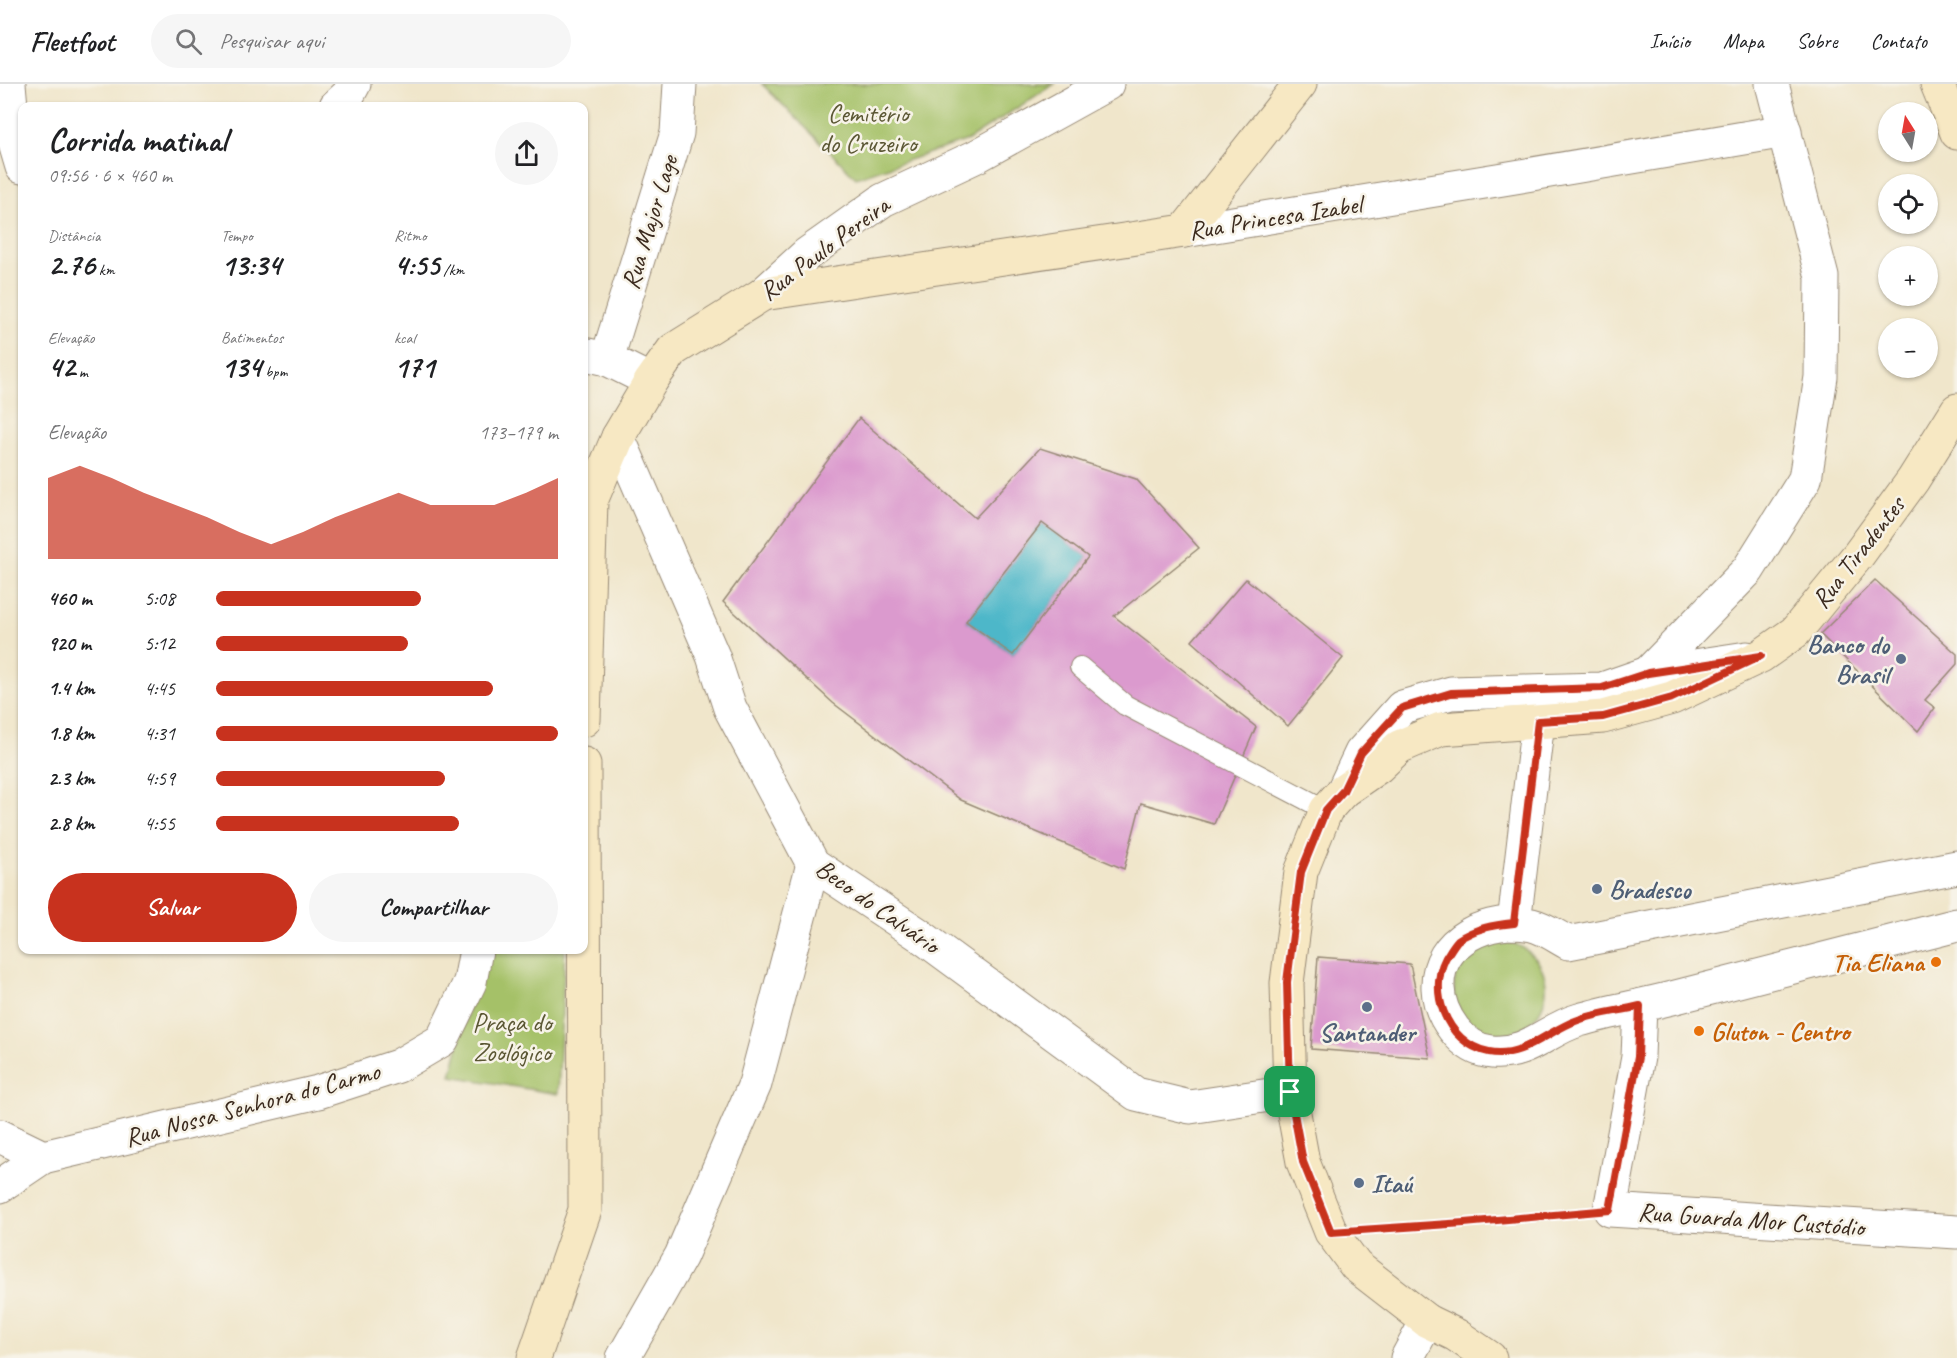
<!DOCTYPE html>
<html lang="pt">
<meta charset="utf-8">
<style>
:root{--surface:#fff;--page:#f6f6f6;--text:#202124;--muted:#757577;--line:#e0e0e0;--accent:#c8321e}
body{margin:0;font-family:Caveat,sans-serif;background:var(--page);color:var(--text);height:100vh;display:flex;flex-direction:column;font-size:22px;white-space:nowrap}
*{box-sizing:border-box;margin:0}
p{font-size:20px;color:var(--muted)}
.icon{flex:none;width:33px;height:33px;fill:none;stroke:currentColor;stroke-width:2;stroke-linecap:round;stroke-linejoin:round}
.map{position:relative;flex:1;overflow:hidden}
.sheet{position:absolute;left:18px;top:18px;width:570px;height:852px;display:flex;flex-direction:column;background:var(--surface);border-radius:12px;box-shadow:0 2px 4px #0004}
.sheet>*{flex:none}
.needle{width:39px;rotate:349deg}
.tools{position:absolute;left:1878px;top:18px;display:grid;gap:12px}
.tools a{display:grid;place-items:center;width:60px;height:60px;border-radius:50%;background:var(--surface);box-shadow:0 2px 4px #0004;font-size:30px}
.pin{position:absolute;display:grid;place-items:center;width:51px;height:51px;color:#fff;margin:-26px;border-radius:12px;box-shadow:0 3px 9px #0006}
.round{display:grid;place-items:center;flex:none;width:63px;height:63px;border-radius:32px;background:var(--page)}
.head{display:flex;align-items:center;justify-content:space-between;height:102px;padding:0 30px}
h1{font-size:33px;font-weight:600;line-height:45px}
.figures{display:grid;grid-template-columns:repeat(3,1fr);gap:9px;height:102px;padding:6px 30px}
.figures div{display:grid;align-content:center}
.figures b{font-size:30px;font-weight:600}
.figures small{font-size:16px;font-weight:400}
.figures p{font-size:16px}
.chart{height:168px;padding:12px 30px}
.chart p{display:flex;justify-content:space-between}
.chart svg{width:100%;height:108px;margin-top:6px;fill:var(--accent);opacity:.7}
.button{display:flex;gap:12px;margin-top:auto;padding:12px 30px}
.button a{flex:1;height:69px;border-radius:36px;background:var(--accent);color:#fff;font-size:24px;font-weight:600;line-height:69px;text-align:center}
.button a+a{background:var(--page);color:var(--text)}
ul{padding:0 30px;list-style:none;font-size:20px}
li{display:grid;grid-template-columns:96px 72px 1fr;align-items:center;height:45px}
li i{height:15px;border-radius:8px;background:var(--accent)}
header{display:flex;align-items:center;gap:36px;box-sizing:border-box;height:84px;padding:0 30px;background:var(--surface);border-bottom:2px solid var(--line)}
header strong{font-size:28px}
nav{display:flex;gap:33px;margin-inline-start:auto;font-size:21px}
.search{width:420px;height:54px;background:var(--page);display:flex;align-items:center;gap:15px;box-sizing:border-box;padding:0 21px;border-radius:33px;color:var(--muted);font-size:22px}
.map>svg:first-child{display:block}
.green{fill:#a5c167;stroke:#707642;stroke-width:1.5}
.water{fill:#4db7c9;stroke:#447074;stroke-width:1.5}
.building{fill:#db9ace;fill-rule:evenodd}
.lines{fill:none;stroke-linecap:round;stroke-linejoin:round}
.lane-casing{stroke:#968874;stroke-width:22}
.street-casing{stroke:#968874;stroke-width:35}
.secondary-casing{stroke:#968874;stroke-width:35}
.path{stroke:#968874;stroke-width:4;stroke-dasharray:4.5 4.5;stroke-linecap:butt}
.lane{stroke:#fff;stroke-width:20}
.street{stroke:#fff;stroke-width:33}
.secondary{stroke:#f7e8c3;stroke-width:33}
.route-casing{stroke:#fff;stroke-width:12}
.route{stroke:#c8321e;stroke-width:8}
.service-dot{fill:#5c6f8a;stroke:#f7f3e8;stroke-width:2}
.food-dot{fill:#e8710a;stroke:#f7f3e8;stroke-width:2}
.labels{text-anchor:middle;stroke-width:5;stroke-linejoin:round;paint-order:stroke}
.park-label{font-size:26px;fill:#5b5734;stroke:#f7f3e8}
.street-label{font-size:26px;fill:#3b2a1e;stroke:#f7f3e8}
.service-label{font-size:26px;font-weight:bold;fill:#4e5e75;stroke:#f7f3e8;text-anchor:start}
.food-label{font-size:26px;font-weight:bold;fill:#c56008;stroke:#f7f3e8;text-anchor:end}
</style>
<header>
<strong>Fleetfoot</strong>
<div class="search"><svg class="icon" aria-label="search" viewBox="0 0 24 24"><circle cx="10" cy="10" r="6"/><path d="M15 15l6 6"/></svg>Pesquisar aqui</div>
<nav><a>Início</a><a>Mapa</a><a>Sobre</a><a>Contato</a></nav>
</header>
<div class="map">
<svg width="1957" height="1274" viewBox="0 0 1957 1274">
<rect width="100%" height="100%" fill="#f7f3e8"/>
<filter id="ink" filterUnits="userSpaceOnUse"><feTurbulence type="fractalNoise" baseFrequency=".0167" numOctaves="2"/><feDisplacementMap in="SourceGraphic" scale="12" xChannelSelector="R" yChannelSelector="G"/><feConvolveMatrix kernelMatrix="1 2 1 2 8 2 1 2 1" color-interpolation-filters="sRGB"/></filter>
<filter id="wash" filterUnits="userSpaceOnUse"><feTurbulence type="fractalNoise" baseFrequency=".008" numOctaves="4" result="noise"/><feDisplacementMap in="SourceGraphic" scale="24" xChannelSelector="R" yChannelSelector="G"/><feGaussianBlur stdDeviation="1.35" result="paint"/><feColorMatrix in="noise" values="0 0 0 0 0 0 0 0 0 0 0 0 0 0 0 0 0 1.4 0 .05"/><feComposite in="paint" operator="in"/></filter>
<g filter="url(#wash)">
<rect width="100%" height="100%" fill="#f0e6cb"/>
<g class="green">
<path d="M762,0H1054L968,56L856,94Z"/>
<circle cx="1500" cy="904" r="46"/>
<path d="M483,866H565L558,1010L451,992Z"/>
</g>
<path class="water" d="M1042,439L1088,473L1013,571L966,537Z"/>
<g id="blocks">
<g class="building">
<path d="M859,334L975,434L1040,364L1136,395L1199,464L1114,532L1256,643L1214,740L1141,719L1124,785L961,716L833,619L723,518ZM1042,439L1088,473L1013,571L966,537Z"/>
<path d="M1246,495L1343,574L1288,642L1192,557Z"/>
<path d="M1875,496L1957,570V580L1925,616L1935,624L1918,647L1820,550Z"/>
<path d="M1318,873L1410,880L1430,974L1311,965Z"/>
</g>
</g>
</g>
<g filter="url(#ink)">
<use href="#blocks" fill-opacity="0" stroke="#968874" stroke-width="1.5"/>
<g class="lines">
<defs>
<path id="lane" d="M1080,583L1125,621L1326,726"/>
<g id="street">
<path d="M9,0L14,56L22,83"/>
<path d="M336,22L348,11L354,0"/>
<path d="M1184,147L1503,95L1785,47"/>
<path d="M763,210L807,170L883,116L977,72L1107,0"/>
<path d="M584,270L607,275L651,297"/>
<path d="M607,275L677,49L680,0"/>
<path d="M618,353L713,572L730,624L813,780L918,850L1136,1010L1190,1023L1290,1008"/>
<path d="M1648,589L1748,486L1805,395L1821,293L1822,193L1772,0"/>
<path d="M1343,707L1361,669L1402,623L1451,609L1602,605L1648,589L1747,574"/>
<path d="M1957,783L1568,859C1557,853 1545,844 1532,841C1490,832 1436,855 1438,904C1439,931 1462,966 1492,968C1529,971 1547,945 1579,936C1609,927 1641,922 1672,914C1767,890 1862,865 1957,841"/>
<path d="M1514,839L1538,637"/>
<path d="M1640,922L1638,973L1610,1126L1957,1148"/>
<path d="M0,1052L43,1073L318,1008L398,982L442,956L470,898L476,866"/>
<path d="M0,1102L43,1073"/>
<path d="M623,1274L681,1172L755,1000L813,780"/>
<path d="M1407,1274L1427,1237"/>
</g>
<g id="secondary">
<path d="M1937,0L1957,49"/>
<path d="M584,636L591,417L618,353L651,297L673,266L763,210L1184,147L1300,0"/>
<path d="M534,1274L585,1126L584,680"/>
<path d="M1490,1274L1456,1251L1427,1237L1356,1182L1331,1148L1303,1078L1290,1008L1287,899L1301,788L1326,726L1343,707L1378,683L1399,663L1441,645L1603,633L1672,614L1761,572L1795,548L1859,470L1913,396L1957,326"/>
</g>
</defs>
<use href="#lane" class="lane-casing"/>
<use href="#street" class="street-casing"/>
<use href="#secondary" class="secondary-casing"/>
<path class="path" d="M1369,1146L1579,1129"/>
<use href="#lane" class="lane"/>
<use href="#street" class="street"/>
<use href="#secondary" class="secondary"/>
</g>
</g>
<g class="lines" filter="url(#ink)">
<defs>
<path id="route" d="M1761,572L1672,614L1603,633L1538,637L1514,839C1494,841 1475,844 1458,856C1455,859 1452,864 1450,867C1424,903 1446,960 1489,968C1523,975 1548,946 1578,936C1597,929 1620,927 1640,922L1638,973L1610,1126L1464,1139L1331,1148L1303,1078L1290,1008L1287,898L1301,788L1326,726L1343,707L1361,669L1402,624L1451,609L1602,604L1648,589Z"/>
</defs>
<use href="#route" class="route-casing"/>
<use href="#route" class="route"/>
</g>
<g class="service-dot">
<circle cx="1901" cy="575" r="6"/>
<circle cx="1597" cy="805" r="6"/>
<circle cx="1367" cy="923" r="6"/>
<circle cx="1359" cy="1099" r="6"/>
</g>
<g class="food-dot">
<circle cx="1936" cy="878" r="6"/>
<circle cx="1699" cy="947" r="6"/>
</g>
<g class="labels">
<g class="park-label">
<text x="868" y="38">Cemitério<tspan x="868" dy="30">do Cruzeiro</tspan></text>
<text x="512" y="947">Praça do<tspan x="512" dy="30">Zoológico</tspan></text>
</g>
<g class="street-label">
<text transform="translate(1275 133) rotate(-9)" y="9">Rua Princesa Izabel</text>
<text transform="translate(649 138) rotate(-73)" y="9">Rua Major Lage</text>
<text transform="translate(824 164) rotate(-37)" y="9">Rua Paulo Pereira</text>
<text transform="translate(1858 468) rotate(-52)" y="9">Rua Tiradentes</text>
<text transform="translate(878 822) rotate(35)" y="9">Beco do Calvário</text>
<text transform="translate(252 1020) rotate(-15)" y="9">Rua Nossa Senhora do Carmo</text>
<text transform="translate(1751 1135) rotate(4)" y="9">Rua Guarda Mor Custódio</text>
</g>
<g class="service-label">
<text x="1889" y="569" text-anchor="end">Banco do<tspan x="1889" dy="30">Brasil</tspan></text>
<text x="1609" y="814">Bradesco</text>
<text x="1367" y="957" text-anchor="middle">Santander</text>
<text x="1371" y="1108">Itaú</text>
</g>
<g class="food-label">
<text x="1924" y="887">Tia Eliana</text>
<text x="1711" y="956" text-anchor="start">Gluton - Centro</text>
</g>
</g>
</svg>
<div class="tools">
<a><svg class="needle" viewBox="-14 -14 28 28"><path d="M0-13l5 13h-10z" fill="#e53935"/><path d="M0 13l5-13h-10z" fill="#757577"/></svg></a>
<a><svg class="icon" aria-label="locate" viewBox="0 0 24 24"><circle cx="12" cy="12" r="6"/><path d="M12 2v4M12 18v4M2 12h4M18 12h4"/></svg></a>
<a>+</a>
<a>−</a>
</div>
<div class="pin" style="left:1290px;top:1008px;background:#1e9e55"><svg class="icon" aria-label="arrive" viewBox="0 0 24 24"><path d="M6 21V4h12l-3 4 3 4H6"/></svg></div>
<section class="sheet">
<div class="head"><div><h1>Corrida matinal</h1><p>09:56 · 6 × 460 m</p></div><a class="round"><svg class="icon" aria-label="share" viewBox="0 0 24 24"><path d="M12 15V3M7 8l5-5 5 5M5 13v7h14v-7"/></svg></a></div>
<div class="figures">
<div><p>Distância</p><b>2.76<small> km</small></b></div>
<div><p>Tempo</p><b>13:34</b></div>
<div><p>Ritmo</p><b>4:55<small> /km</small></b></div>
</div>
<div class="figures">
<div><p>Elevação</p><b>42<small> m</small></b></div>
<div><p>Batimentos</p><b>134<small> bpm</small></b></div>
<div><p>kcal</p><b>171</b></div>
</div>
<div class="chart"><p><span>Elevação</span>173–179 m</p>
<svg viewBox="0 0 160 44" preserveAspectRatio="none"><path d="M0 44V11L10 6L20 11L30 17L40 22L50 27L60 33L70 38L80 33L90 27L100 22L110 17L120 22L130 22L140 22L150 17L160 11V44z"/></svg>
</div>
<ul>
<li><b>460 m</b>5:08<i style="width:60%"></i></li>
<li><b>920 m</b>5:12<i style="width:56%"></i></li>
<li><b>1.4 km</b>4:45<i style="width:81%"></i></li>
<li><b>1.8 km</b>4:31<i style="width:100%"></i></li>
<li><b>2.3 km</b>4:59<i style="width:67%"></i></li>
<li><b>2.8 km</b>4:55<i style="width:71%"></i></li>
</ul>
<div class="button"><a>Salvar</a><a>Compartilhar</a></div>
</section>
</div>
